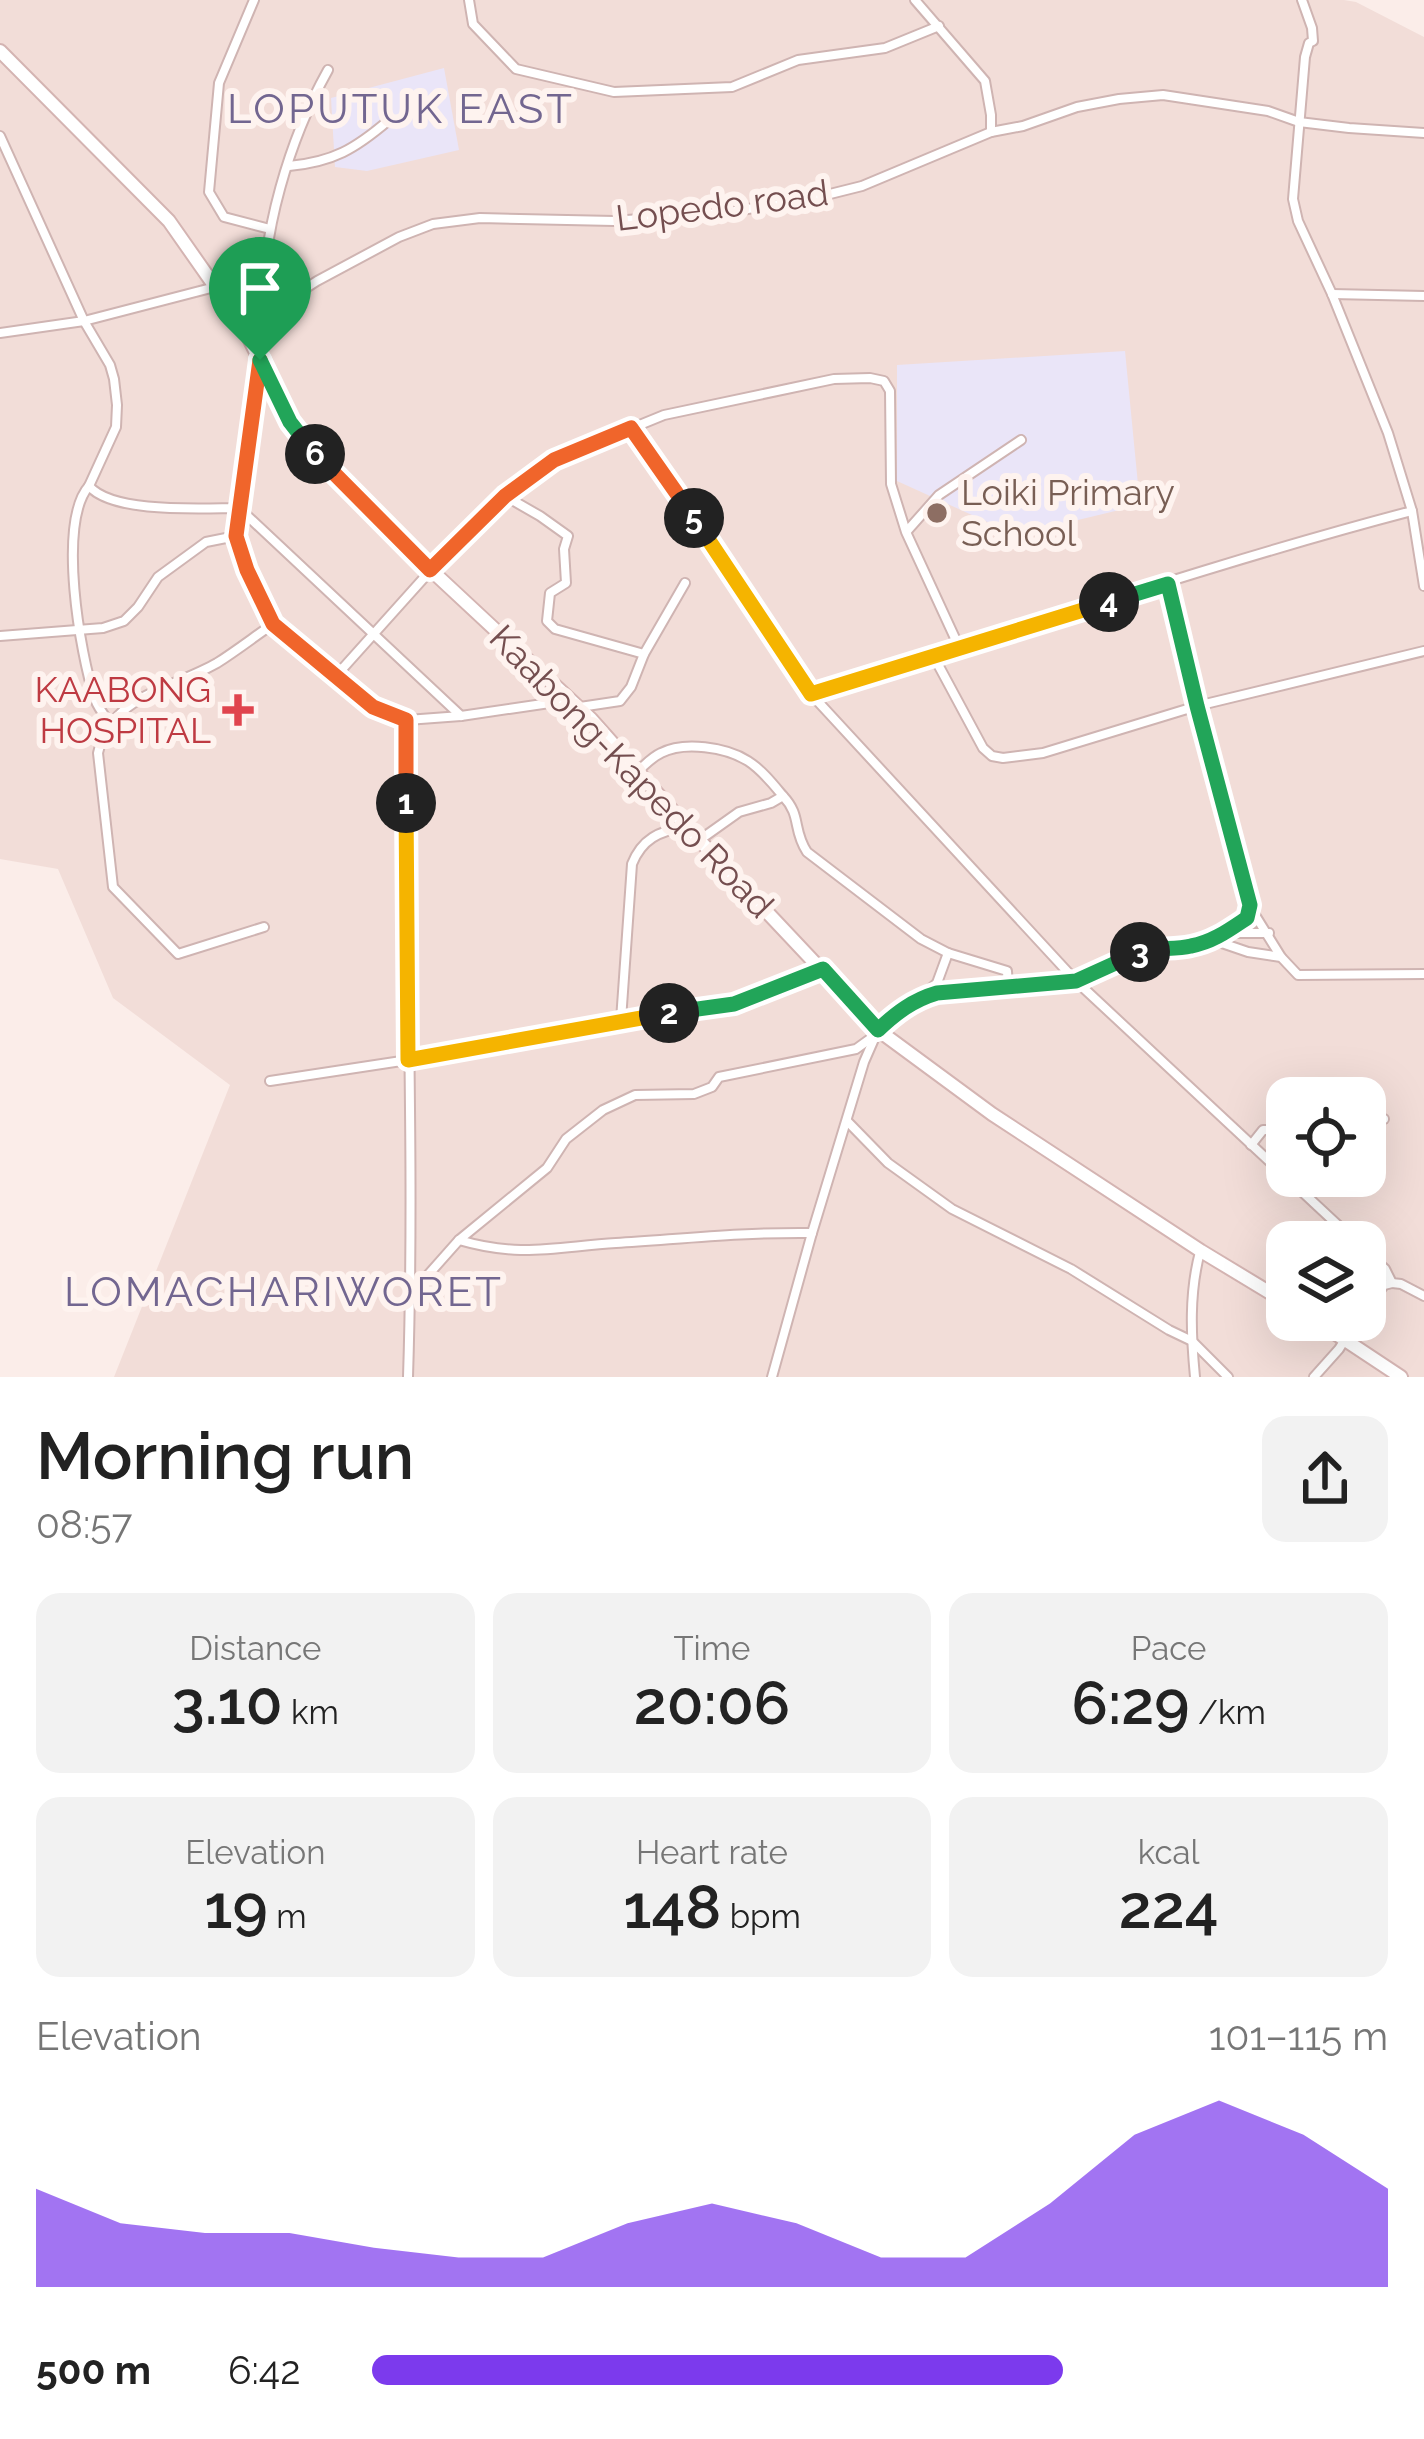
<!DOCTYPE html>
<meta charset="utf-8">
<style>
:root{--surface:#fff;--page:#f2f2f2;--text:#222;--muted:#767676;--accent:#7c3aed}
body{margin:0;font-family:Raleway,sans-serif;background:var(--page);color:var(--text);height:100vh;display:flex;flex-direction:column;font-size:45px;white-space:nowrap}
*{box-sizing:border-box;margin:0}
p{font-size:39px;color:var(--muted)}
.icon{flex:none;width:66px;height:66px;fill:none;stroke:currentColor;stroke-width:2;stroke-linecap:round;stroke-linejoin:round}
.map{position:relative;height:1377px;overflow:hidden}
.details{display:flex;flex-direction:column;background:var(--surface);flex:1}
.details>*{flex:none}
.controls{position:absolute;left:1266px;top:1077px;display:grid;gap:24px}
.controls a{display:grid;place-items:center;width:120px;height:120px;border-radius:24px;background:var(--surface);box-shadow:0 12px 48px #0002;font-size:60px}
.pin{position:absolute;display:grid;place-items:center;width:102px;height:102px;color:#fff;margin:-123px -51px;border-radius:50% 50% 50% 0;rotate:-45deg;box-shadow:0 0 12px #0007}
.pin .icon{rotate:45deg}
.km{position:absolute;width:60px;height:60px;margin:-30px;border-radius:50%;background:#222;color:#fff;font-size:33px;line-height:60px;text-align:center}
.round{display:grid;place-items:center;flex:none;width:126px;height:126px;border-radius:24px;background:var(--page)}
.head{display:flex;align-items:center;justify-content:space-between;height:204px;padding:0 36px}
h1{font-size:66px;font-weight:600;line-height:90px}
.figures{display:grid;grid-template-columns:repeat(3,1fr);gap:18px;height:204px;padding:12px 36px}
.figures div{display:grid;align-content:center;border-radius:24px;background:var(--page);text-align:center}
.figures b{font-size:60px;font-weight:600}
.figures small{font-size:33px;font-weight:400}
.figures p{font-size:33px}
.chart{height:336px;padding:24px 36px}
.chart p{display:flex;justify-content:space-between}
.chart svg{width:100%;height:216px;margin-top:12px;fill:var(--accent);opacity:.7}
ul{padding:0 36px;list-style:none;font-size:39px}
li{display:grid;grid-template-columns:192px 144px 1fr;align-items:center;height:90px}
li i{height:30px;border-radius:15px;background:var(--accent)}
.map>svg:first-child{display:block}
.residential{fill:#f2ddd8;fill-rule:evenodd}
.education{fill:#eae5f8}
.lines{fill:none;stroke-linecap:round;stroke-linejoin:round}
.street-casing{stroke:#cfb4b2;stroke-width:12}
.secondary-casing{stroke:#d4b4b2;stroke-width:16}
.street{stroke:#fff;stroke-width:8}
.secondary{stroke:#fff;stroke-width:12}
.split-1-casing{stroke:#fff;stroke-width:24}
.split-2-casing{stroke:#fff;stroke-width:24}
.split-3-casing{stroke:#fff;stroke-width:24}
.split-4-casing{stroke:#fff;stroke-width:24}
.split-5-casing{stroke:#fff;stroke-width:24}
.split-6-casing{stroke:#fff;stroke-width:24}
.split-7-casing{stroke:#fff;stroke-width:24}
.split-1{stroke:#f0652b;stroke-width:15}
.split-2{stroke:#f5b400;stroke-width:15}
.split-3{stroke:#22a559;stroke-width:15}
.split-4{stroke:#22a559;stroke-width:15}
.split-5{stroke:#f5b400;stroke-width:15}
.split-6{stroke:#f0652b;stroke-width:15}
.split-7{stroke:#22a559;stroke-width:15}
.education-dot{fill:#8d6e63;stroke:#fef3ef;stroke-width:4.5}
.health-dot{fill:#e0444e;stroke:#fef3ef;stroke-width:4.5}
.labels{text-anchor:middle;stroke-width:12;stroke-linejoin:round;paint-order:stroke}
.street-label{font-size:36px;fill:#744e4f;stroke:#fef3ef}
.education-label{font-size:36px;fill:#785e54;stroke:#fef3ef;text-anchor:start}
.health-label{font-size:36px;fill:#be3a42;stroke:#fef3ef;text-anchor:end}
.quarter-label{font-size:42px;letter-spacing:3px;fill:#726690;stroke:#fef3ef}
</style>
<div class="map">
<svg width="1424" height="1377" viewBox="0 0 1424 1377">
<rect width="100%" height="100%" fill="#fbede9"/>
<path class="residential" d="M0,0H1344L1356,2L1424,37V1377H114L230,1085L113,998L58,869L0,859ZM1287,1098H1365V1176H1287ZM1287,1242H1365V1320H1287Z"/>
<g class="education">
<path d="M444,68L459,150L367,171L335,167L331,98Z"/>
<path d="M1125,351L1140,505L1016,535L897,481V365Z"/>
</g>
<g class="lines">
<defs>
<g id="street">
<path d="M254,0L219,83L209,192L224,217L270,229"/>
<path d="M469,0L473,24L516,69L614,92L732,87L798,60L885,48L939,26"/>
<path d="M915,0L985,81L991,115V132"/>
<path d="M1302,0L1312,28L1313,41L1309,43L1305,57L1293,199L1298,221L1332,294L1388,433L1412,511L1424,586"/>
<path d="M0,136L84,321L110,365L114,379L117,405L116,427L89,486C113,514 203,508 239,508L461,716"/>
<path d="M289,166C333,162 355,149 389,120"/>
<path d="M1332,294L1424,296"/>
<path d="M264,314C260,235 290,138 328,70"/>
<path d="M244,328L317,281L399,237L433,224L480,218L614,221L729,212L810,199L862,186L991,132L1023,126L1077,107L1119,99L1163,95L1268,111L1299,122L1349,128L1424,133"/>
<path d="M0,333L84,321L215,287"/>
<path d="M260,361L236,536L246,570L273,624L373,707L407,720L461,716L570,700"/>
<path d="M631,428L712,543L811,694L1076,981L1356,1242"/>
<path d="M89,486C57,522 80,654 95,699C98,708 104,715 110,723"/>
<path d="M505,496L540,516L568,536L564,549L566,583L550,593L547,621L555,629L644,654"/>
<path d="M907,531L939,495L1021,440"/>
<path d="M1168,583L1197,706L1250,905L1247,918L1214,939"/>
<path d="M0,636L103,628L124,621L138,607L158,577L206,542L236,536"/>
<path d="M934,657L983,748L992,756L1003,758L1043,753L1197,706L1424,651"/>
<path d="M335,677L431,570L505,496L554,460L664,415L834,379L870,378L884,381L890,391L891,484L906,532L960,649"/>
<path d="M811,694C1012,633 1210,564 1412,511"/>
<path d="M580,707L620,701L631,687L644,654L685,583"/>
<path d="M407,720C405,939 415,1158 408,1377"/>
<path d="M638,771C645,765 652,757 661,753C684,741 726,747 748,761C762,770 773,784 783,796"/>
<path d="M701,839L739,812L771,803L783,796C802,816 792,829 807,852L921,939L948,953L1007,971L1008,988"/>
<path d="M1250,907L1281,957"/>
<path d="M264,927L178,954L113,887L98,753C111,695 172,689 217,663C236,651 254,637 273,624"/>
<path d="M1226,933H1269"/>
<path d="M926,993L937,983L948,953"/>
<path d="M621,1020L632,864C642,839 659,831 685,827"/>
<path d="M270,1081L408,1060L621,1020L733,1004L821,969"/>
<path d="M1365,1119H1384"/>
<path d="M847,1121L888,1163L952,1209L1071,1269L1169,1330L1192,1341L1228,1377"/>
<path d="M1251,1145L1263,1130H1272L1287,1120"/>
<path d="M1299,1189L1318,1176"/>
<path d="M459,1240C520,1258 555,1247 616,1243C681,1239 746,1232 812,1233"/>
<path d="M1365,1251L1385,1269L1392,1283L1401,1284L1424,1296"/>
<path d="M412,1293L459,1240L547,1168L566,1139L603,1110L635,1095L694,1094L712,1087L719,1077L856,1049L874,1036"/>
<path d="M1365,1310L1384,1285L1392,1283"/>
<path d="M772,1377L812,1233L864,1062L878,1030L898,1011L937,993L1076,981L1149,949L1184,948L1213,940L1248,952L1281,957L1298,975L1424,974"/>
<path d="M1195,1377C1191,1335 1189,1293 1200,1252"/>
<path d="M1314,1377L1339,1349L1357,1320"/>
</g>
<g id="secondary">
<path d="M0,51L169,221L244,328L290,422L319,460L431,570L591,719L687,827L878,1030L992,1114L1201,1251L1287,1303"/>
<path d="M1315,1320L1401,1377"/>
</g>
</defs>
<use href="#street" class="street-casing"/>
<use href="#secondary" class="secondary-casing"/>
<use href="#street" class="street"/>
<use href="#secondary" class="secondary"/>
</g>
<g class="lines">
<defs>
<path id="split-1" d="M260,360L236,536L247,570L273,624L373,707L406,720V803"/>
<path id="split-2" d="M406,803L408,1060L669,1013"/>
<path id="split-3" d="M669,1013L734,1004L823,969L878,1030C896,1013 913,1000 937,993L1076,981L1140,952"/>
<path id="split-4" d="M1109,602L1168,584L1197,706L1250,905L1247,918C1229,930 1213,942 1191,946C1174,950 1157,947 1140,952"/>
<path id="split-5" d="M694,518L811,694L1109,602"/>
<path id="split-6" d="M315,454L430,570L505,496L554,460L631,428L694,518"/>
<path id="split-7" d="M260,360L290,422L315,454"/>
</defs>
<use href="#split-1" class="split-1-casing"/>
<use href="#split-2" class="split-2-casing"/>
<use href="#split-3" class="split-3-casing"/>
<use href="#split-4" class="split-4-casing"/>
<use href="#split-5" class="split-5-casing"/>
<use href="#split-6" class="split-6-casing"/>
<use href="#split-7" class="split-7-casing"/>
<use href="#split-1" class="split-1"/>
<use href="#split-2" class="split-2"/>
<use href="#split-3" class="split-3"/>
<use href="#split-4" class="split-4"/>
<use href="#split-5" class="split-5"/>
<use href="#split-6" class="split-6"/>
<use href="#split-7" class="split-7"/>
</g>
<circle class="education-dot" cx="937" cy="513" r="12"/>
<path class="health-dot" d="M232 692h12v12h12v12h-12v12h-12v-12h-12v-12h12z"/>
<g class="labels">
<g class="street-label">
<text transform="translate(722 205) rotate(-7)" y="13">Lopedo road</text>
<text transform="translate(632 771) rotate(46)" y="13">Kaabong-Kapedo Road</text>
</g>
<g class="education-label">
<text x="961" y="505">Loiki Primary<tspan x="961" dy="41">School</tspan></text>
</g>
<g class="health-label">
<text x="211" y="702">KAABONG<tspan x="211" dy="41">HOSPITAL</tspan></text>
</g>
<g class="quarter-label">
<text x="401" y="123">LOPUTUK EAST</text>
<text x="284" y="1306">LOMACHARIWORET</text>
</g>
</g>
</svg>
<div class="controls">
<a><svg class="icon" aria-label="locate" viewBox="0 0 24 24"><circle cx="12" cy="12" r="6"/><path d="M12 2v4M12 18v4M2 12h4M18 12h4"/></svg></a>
<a><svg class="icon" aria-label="layers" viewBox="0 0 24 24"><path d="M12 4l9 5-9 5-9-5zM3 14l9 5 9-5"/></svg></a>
</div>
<div class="pin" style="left:260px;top:360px;background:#1e9e55"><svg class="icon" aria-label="arrive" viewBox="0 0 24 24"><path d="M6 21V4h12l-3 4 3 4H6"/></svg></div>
<b class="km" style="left:406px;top:803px">1</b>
<b class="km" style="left:669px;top:1013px">2</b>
<b class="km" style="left:1140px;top:952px">3</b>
<b class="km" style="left:1109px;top:602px">4</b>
<b class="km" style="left:694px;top:518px">5</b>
<b class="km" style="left:315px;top:454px">6</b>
</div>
<section class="details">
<div class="head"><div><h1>Morning run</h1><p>08:57</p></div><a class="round"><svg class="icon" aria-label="share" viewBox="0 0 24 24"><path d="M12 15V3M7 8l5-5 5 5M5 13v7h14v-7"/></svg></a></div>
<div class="figures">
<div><p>Distance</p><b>3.10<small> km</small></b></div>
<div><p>Time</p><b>20:06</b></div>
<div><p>Pace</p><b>6:29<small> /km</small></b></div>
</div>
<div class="figures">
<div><p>Elevation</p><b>19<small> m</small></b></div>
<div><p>Heart rate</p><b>148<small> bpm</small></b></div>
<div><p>kcal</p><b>224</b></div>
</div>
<div class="chart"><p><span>Elevation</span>101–115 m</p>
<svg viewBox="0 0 160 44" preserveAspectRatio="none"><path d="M0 44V24L10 31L20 33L30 33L40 36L50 38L60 38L70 31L80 27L90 31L100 38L110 38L120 27L130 13L140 6L150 13L160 24V44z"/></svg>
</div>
<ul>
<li><b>500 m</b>6:42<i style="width:68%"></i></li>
</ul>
</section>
